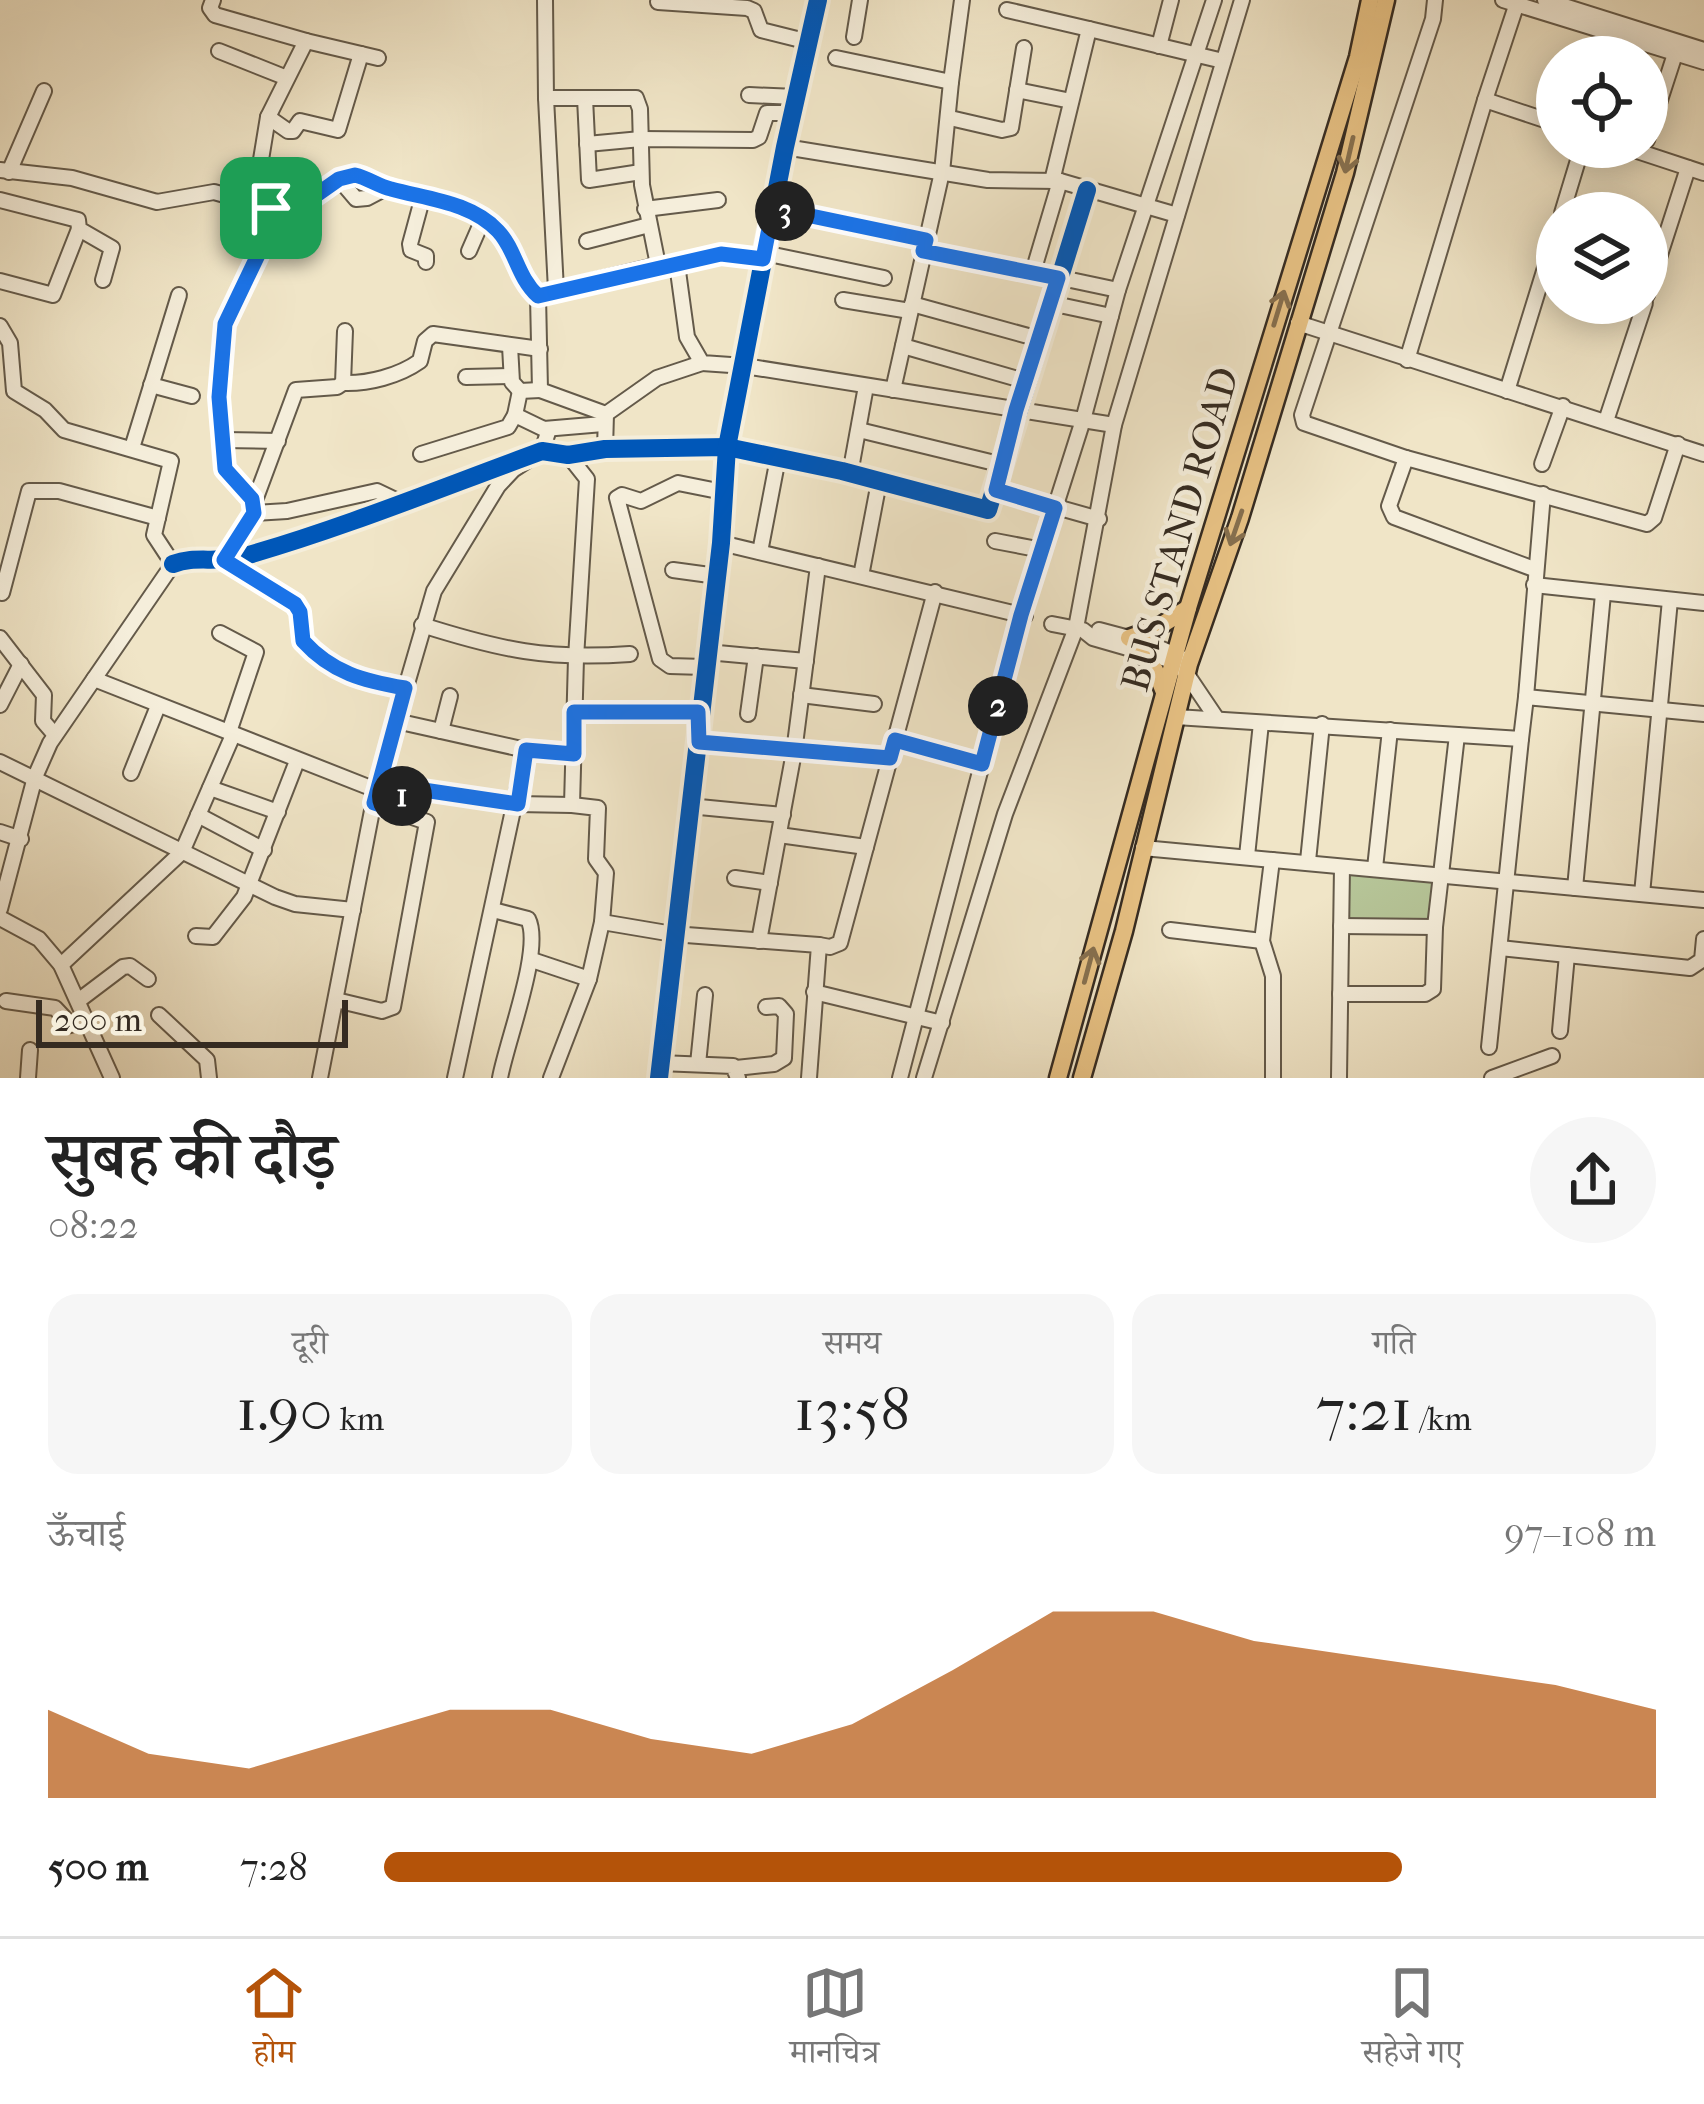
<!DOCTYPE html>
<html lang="hi">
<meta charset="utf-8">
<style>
:root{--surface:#fff;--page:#f6f6f6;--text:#222;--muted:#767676;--line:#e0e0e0;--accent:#b45309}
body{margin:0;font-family:"IM FELL French Canon","Noto Serif Devanagari",serif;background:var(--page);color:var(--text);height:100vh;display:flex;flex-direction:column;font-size:45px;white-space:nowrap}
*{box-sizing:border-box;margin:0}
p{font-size:39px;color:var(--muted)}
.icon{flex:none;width:66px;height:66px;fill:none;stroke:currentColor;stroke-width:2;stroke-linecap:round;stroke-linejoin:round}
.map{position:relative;height:1078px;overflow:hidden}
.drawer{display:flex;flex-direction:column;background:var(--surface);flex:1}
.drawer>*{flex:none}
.tools{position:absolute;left:1536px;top:36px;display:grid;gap:24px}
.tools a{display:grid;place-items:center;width:132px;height:132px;border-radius:50%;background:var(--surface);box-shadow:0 6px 30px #0003;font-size:60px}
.scale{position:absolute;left:36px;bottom:30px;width:312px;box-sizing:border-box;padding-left:12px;border:6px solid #352b21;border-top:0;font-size:33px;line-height:42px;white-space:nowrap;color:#352b21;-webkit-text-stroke:9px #f5eedb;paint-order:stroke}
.pin{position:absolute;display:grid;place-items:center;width:102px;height:102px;color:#fff;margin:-51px;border-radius:24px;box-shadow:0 6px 18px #0006}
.km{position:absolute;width:60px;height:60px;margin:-30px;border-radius:50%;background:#222;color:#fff;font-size:33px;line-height:60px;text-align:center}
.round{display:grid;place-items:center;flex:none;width:126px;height:126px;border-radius:63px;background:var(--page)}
.headline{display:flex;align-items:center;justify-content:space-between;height:204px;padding:0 48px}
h1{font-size:66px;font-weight:600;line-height:90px}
.metrics{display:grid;grid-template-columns:repeat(3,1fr);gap:18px;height:204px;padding:12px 48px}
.metrics div{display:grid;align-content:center;border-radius:30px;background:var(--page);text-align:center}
.metrics b{font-size:60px;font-weight:600}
.metrics small{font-size:33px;font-weight:400}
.metrics p{font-size:33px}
.chart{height:336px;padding:24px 48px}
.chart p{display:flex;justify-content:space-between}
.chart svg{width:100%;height:216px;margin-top:12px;fill:var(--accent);opacity:.7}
ul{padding:0 48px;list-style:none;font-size:39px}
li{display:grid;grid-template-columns:192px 144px 1fr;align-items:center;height:90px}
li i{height:30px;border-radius:15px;background:var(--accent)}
.tabs{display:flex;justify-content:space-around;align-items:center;height:168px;border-top:3px solid var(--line);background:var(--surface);font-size:33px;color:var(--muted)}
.tabs a{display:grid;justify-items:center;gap:6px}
.tabs .on{color:var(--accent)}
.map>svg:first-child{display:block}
.green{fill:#b6c598;stroke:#76785c;stroke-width:3}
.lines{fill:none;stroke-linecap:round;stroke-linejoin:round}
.minor-casing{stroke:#645a4a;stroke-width:18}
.major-casing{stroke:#352b21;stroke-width:21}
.minor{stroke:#f5eedb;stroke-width:14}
.major{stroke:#e8c284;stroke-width:16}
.cycleway-casing{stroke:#f5eedb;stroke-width:26}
.cycleway{stroke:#0057b8;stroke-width:18}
.oneway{stroke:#866f4e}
.route-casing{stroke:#fff;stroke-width:24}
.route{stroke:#1a73e8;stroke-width:15}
.labels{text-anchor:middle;stroke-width:9;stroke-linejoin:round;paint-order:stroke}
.street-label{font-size:39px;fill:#352b21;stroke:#f5eedb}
</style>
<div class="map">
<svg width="1704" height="1078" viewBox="0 0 1704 1078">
<rect width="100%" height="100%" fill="#f0e5c7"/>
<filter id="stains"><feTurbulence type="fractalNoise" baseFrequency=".00167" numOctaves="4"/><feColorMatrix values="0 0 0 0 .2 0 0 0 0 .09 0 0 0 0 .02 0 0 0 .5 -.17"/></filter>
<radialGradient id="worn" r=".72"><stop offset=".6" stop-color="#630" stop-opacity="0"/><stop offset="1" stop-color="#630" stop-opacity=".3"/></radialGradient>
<path class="green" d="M1348,874L1435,879L1431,924L1347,925Z"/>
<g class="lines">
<defs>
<g id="minor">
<path d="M213,0L210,8L215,15L306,41L268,117L254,202"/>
<path d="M545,0L546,98L556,290L658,265L677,264L687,337L702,363L745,366L1114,425"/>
<path d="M1435,0L1433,19L1302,415L1304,423L1406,458L1647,524L1654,518L1678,444"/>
<path d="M1503,0L1704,62"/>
<path d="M1545,0L1704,50"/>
<path d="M658,2L747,8L754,11L761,30L809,42"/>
<path d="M1007,10L1089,29L1052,181"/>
<path d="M1089,29L1223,61"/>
<path d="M854,37L860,0"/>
<path d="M306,41L378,58"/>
<path d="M1159,46L1171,0"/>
<path d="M219,51L287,78"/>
<path d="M1601,57L1609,33"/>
<path d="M836,58L951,82L942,172L893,390"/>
<path d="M951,82L962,0"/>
<path d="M1017,90L1071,101"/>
<path d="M749,95L796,97"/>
<path d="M546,98H636L640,109L642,185L658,265"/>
<path d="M585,98L589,180L641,172"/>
<path d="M1485,100L1518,0"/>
<path d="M268,117L288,131H293L300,121L338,130L361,54"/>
<path d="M950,118L1002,130L1011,128L1024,48"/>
<path d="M1647,140L1675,54"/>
<path d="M587,144L641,139L753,140L759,137L767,113H793"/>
<path d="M785,147L988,180L1060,181L1177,215"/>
<path d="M1625,147L1704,173"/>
<path d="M0,170L72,178L157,202L214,192L271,208L258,255L225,324L219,397L225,469L252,499L254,513L224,560L295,604L300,612L303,641C332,673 364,681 405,688"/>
<path d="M9,172L44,91"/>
<path d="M339,179L356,199L367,198L386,188"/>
<path d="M1060,181L1033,272L1118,290"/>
<path d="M423,196L410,244L411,250L426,256V262"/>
<path d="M0,200L78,220L79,229L112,248L103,280"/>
<path d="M271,208L292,212C311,203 326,182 346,176C363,171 375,184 390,189C426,199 474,201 500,233C516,254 517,278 538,296L540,390L606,414L605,449"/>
<path d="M773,208L925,240"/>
<path d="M645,209L718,200"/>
<path d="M1562,213L1582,147"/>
<path d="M587,241L649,225"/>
<path d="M469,251L483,219"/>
<path d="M923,251L1035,275"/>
<path d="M764,253L884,278"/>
<path d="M677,264L721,254L763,259"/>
<path d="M0,281L53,295L79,229"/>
<path d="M1647,295L1688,168"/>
<path d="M843,300L910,311"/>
<path d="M1050,303L1111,316"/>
<path d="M912,304L1039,339"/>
<path d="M1298,323L1704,454"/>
<path d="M0,326L10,343L14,391L45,410L64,430L171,461L154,535L173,564L50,743L35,777L0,909"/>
<path d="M510,346L512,382L520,391"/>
<path d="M903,346L1025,381"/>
<path d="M1407,360L1485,100L1557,124"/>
<path d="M466,377L511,376"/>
<path d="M343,383C368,384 399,376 420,361L425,341L433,334L540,349"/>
<path d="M151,385L192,396"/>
<path d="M1507,391L1557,229"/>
<path d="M606,414L657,378L702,363"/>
<path d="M515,415L544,429L603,424"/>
<path d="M1606,421L1645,303"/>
<path d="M859,430L1003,465"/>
<path d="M223,440L278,441"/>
<path d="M132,448L179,295"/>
<path d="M421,454L508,427L515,415L520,391L540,390"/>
<path d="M1406,458L1389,506L1394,517L1534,569"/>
<path d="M1542,464L1563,406"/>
<path d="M850,474L866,386"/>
<path d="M996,490L1099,519"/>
<path d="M254,503L296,390L337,387L343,383L345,331"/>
<path d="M254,513L287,511L377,491L400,502"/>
<path d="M995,541L1042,550"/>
<path d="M721,543L1025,616"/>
<path d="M760,552L778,458"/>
<path d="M173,564C196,555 216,564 245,556C346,527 443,487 542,451L568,455L605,449L727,447L842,471L988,510L1087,190"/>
<path d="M673,570L717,576"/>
<path d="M861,576L879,482"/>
<path d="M1534,585L1704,603"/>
<path d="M2,593L29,491H59L158,518"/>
<path d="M1052,624L1083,630L1093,638L1173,661L1186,673L1217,719"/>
<path d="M422,625C501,650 547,660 630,654"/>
<path d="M1099,630L1148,643L1180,657"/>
<path d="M220,633L256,652L229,732"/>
<path d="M0,638L44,695L43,721L55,735"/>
<path d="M707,652L806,661"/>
<path d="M704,667L670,666L660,659L617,498L622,495L641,501L678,483L723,492"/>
<path d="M94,679L376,790"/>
<path d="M801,695L874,704"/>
<path d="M1526,697L1543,494"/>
<path d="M0,705L21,664"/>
<path d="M574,712H698"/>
<path d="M748,714L756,656"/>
<path d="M1176,717L1521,739L1526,697L1704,714"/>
<path d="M396,721L526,750L574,754"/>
<path d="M441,731L450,696"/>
<path d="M895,740L982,764L1021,615L1083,420L1118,290L1214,0"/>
<path d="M699,742L890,758"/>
<path d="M0,762L275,897L295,904L353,910"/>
<path d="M131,773L158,706"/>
<path d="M210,788L278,812"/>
<path d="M689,806L783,815"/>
<path d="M398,811L403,794L411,788L517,804L572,805"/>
<path d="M198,815L264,850"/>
<path d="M0,832L21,839"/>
<path d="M779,835L866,847"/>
<path d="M1143,848L1704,900"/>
<path d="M1247,856L1261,723"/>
<path d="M1272,860L1262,941L1273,976V1078"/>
<path d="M1308,861L1322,724"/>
<path d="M1375,868L1390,730"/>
<path d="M735,878L770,883"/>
<path d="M1575,888L1603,594"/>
<path d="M1642,894L1670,600"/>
<path d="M493,910L528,919C543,948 507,1040 500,1078"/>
<path d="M0,918L39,939L61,965L112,1078"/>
<path d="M602,922L673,934L819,945L809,1078"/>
<path d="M1341,926L1435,927"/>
<path d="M1170,930L1262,941"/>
<path d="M196,936L213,937L244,897L297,761"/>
<path d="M759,941L794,752L818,566"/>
<path d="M819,945L830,947L840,943L935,592"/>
<path d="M1500,948L1690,968L1702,960L1704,939"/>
<path d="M532,960L589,979"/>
<path d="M61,965L182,852L233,735"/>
<path d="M814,992L942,1023"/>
<path d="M1340,994H1425L1433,989L1435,927L1457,735"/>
<path d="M336,1000L382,1011L393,1007L427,822L374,804"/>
<path d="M6,1001L55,1008L71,1025L86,1019"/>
<path d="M78,1001L123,967L130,966L148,979"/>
<path d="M159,1015L207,1060L209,1078"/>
<path d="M1560,1031L1567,955"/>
<path d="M1489,1047L1521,739"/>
<path d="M660,1063L733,1066L738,1078"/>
<path d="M698,1064L705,995"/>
<path d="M736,1068L774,1064L784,1058L786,1014L779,1006L766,1007"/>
<path d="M28,1078L30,1050"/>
<path d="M320,1078L376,790L434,591L498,486L513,470L542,451L549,429"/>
<path d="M455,1078L526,750"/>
<path d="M551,1078L589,979L602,922L606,873L596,859L598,808L572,805L576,658L587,479L568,455"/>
<path d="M659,1078L721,543L727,447L785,147L818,0"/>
<path d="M900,1078L982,764"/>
<path d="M924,1078L1005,814L1076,628L1114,425L1242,0"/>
<path d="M1339,1078L1342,867"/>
<path d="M1492,1078L1552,1056"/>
</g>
<g id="major">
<path d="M1129,638L1157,628L1188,608"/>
<path d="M1137,650L1155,670L1164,692"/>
<path d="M1058,1078L1188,608L1358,57L1370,0"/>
<path d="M1082,1078L1124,931L1189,664L1240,518L1345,173L1386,0"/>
</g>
</defs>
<use href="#minor" class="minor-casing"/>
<use href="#major" class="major-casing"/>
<use href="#minor" class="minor"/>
<use href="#major" class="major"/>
<defs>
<g id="cycleway">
<path d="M173,564C196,555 216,564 245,556C346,527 443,487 542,451L568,455L605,449L727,447L842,471L988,510L1087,190"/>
<path d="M659,1078L721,543L727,447L785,147L818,0"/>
</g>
</defs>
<use href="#cycleway" class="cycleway-casing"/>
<use href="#cycleway" class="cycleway"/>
</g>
<defs><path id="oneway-shaft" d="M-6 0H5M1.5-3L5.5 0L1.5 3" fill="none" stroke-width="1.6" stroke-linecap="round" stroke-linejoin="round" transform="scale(3)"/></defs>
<g class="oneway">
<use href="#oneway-shaft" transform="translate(1349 155) rotate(103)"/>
<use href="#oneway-shaft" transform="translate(1279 308) rotate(-73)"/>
<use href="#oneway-shaft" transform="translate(1236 528) rotate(109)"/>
<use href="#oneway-shaft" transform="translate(1089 965) rotate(-75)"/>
</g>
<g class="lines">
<defs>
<path id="route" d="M355,175C368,178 378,186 391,189C427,199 471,202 498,231C516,250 517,277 538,296L721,254L763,259L773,208L926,240L923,251L1058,278L1016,410L996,490L1055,508L1021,615L982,764L895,740L890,758L699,742L698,712H574V754L526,750L518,804L410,788L403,794L398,811L374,803L405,688C364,681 332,673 303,641L300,612L295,604L224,560L254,513L252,499L225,469L219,397L225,324L258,255L271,208L292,212L339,179Z"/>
</defs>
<use href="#route" class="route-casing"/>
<use href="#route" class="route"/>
</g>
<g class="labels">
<g class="street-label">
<text transform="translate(1179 529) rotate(-74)" y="14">BUS STAND ROAD</text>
</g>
</g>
<rect width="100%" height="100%" filter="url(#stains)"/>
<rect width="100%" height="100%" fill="url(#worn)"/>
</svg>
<div class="tools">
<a><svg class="icon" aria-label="locate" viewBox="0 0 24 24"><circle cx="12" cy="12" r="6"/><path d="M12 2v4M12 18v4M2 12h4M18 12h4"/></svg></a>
<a><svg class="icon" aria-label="layers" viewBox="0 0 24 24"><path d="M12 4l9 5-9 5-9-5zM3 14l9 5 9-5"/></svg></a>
</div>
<div class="scale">200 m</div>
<div class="pin" style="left:271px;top:208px;background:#1e9e55"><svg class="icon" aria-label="arrive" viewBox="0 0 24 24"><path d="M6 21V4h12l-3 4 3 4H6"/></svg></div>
<b class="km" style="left:402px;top:796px">1</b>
<b class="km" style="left:998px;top:706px">2</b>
<b class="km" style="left:785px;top:211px">3</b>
</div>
<section class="drawer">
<div class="headline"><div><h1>सुबह की दौड़</h1><p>08:22</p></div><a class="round"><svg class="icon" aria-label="share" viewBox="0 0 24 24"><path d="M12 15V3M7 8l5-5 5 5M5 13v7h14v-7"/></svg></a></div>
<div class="metrics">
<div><p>दूरी</p><b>1.90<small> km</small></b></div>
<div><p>समय</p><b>13:58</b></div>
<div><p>गति</p><b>7:21<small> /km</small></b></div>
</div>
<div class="chart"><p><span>ऊँचाई</span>97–108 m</p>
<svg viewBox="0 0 160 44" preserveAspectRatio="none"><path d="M0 44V26L10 35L20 38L30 32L40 26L50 26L60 32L70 35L80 29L90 18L100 6L110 6L120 12L130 15L140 18L150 21L160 26V44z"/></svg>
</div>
<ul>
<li><b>500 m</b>7:28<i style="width:80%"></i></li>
</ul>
</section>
<nav class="tabs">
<a class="on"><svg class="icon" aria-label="home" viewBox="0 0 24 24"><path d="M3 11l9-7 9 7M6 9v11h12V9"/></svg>होम</a>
<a><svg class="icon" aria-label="map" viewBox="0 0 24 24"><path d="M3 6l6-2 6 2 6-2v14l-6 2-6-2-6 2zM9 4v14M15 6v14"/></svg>मानचित्र</a>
<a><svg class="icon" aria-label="saved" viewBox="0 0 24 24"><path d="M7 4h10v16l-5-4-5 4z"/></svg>सहेजे गए</a>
</nav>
